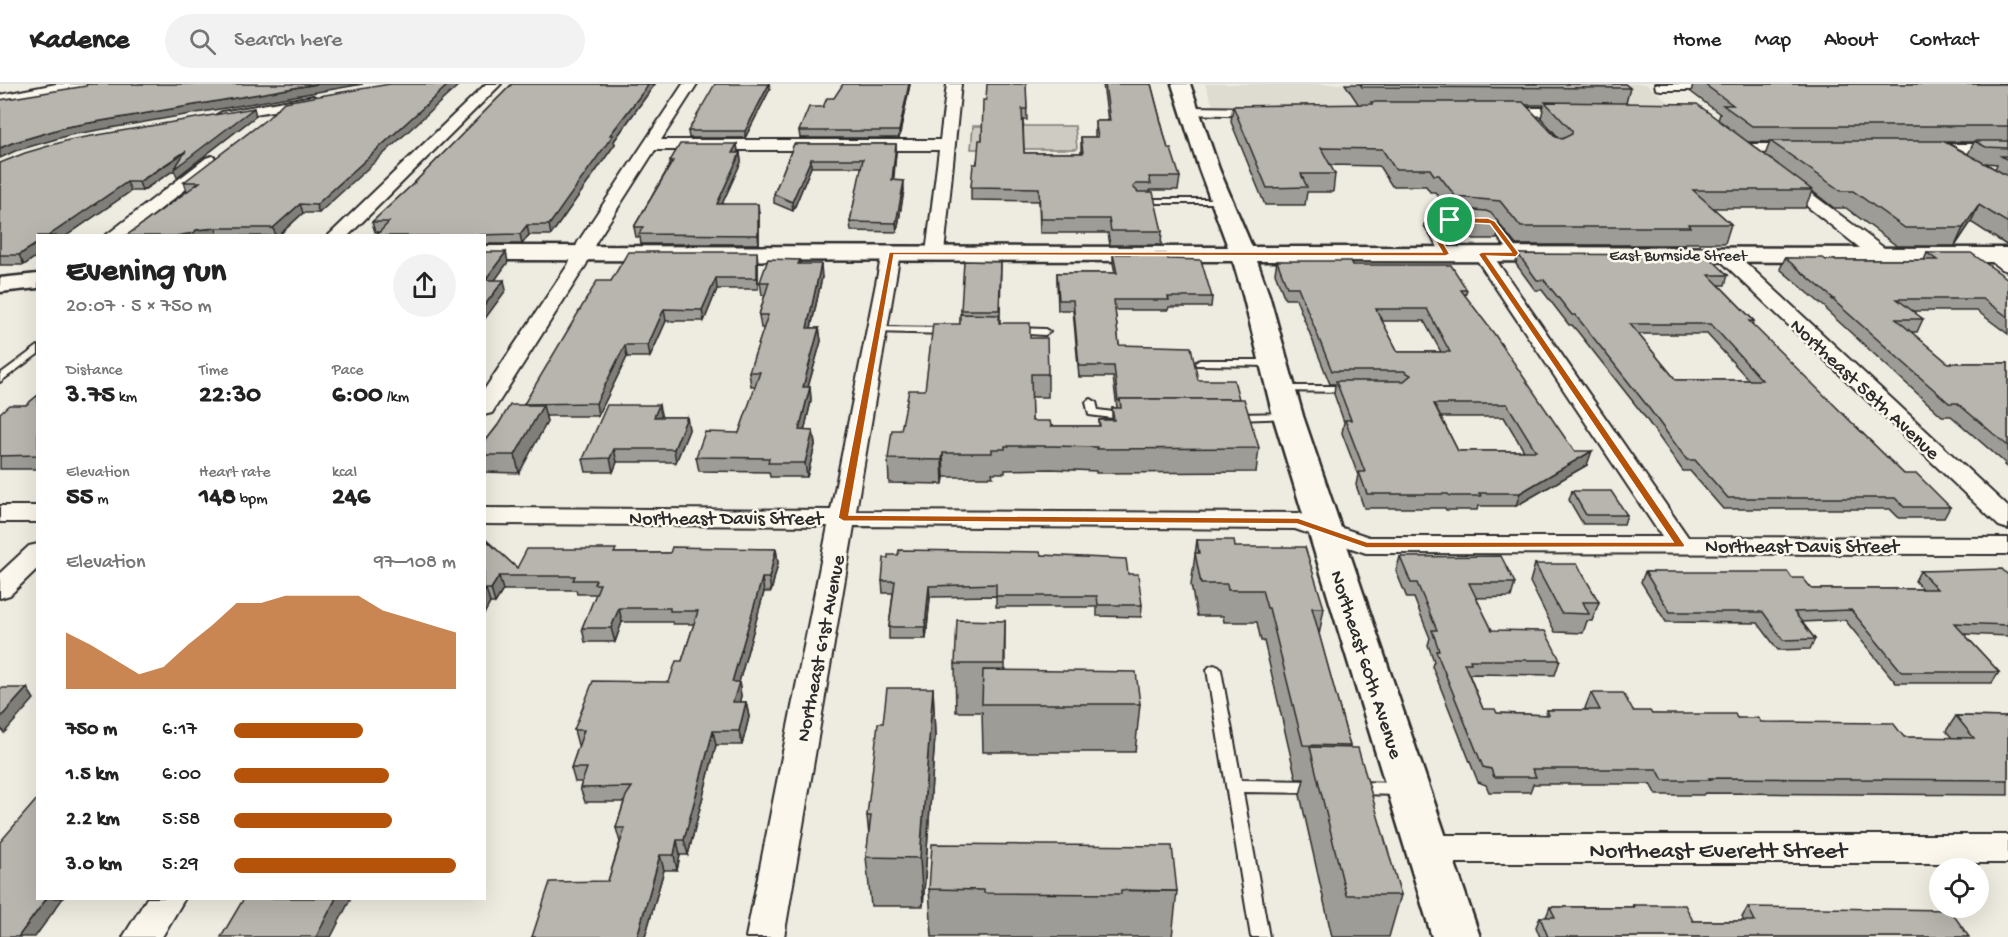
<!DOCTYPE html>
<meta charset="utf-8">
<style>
:root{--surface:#fff;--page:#f2f2f2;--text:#222;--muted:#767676;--line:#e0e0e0;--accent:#b45309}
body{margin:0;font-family:"Gochi Hand",sans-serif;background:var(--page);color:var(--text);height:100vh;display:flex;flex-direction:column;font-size:22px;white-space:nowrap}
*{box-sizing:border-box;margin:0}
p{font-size:20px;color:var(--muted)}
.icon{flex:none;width:33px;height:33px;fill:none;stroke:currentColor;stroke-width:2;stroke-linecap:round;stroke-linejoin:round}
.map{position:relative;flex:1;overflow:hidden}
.details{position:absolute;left:36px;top:150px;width:450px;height:666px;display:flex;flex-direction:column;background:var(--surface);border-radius:0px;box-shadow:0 6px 24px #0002}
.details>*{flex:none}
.fabs{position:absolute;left:1929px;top:774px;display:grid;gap:12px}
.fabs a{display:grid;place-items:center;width:60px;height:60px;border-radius:50%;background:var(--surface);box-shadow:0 6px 24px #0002;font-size:30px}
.pin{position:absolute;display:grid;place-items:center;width:51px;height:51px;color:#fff;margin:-26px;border:3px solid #fff;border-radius:50%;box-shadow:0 2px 6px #0007}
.round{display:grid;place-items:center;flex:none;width:63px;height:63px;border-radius:32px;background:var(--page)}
.overview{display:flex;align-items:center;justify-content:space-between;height:102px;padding:0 30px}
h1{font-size:33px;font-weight:800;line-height:45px}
.stats{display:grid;grid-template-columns:repeat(3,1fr);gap:9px;height:102px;padding:6px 30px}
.stats div{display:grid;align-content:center}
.stats b{font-size:26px;font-weight:800}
.stats small{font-size:16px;font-weight:400}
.stats p{font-size:16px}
.chart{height:168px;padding:12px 30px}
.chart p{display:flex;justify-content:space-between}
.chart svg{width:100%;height:108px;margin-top:6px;fill:var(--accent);opacity:.7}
ul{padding:0 30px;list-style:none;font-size:20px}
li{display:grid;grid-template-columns:96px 72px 1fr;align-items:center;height:45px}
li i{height:15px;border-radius:8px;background:var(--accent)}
header{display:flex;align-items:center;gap:36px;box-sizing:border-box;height:84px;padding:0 30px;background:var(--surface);border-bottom:2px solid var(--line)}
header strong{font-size:28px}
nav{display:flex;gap:33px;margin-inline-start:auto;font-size:21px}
.search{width:420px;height:54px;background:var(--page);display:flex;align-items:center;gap:15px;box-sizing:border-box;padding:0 21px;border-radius:33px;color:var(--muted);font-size:22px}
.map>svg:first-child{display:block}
.built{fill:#dedbd1}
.green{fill:#cecbc2;stroke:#7c7b76;stroke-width:1.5}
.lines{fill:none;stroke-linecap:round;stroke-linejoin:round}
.service-casing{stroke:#2b2b2b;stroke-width:4}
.minor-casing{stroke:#2b2b2b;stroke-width:4}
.tertiary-casing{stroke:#2b2b2b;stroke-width:4}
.secondary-casing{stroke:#2b2b2b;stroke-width:5}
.service{fill:#fbf7ec;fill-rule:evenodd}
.minor{fill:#fbf7ec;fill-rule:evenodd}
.tertiary{fill:#fbf7ec;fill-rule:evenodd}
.secondary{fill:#fbf7ec;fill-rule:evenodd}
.wall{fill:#9e9c96;stroke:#2b2b2b;stroke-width:1.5;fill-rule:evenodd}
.shaded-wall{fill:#817f7a;stroke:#2b2b2b;stroke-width:1.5}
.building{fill:#b8b5ae;stroke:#2b2b2b;stroke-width:1.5;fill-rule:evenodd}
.route{fill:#b45309;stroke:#fff;stroke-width:1.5;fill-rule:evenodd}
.labels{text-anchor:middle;stroke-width:5;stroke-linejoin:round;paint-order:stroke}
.far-street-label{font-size:16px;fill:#2b2b2b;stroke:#fbf7ec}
.street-label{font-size:20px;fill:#2b2b2b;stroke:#fbf7ec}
.near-street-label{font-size:24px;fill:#2b2b2b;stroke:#fbf7ec}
</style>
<header>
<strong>Kadence</strong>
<div class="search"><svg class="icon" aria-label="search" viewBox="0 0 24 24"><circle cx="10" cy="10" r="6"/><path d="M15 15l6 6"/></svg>Search here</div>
<nav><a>Home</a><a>Map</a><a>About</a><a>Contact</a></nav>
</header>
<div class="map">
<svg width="2008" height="853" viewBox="0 0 2008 853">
<rect width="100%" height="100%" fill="#eeebe0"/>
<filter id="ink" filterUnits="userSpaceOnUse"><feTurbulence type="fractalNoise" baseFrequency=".0167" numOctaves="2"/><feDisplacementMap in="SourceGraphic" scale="12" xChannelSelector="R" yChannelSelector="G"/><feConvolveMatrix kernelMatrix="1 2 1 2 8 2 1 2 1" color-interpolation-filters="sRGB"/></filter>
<g filter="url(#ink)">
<path class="built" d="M1205,0H1646L1674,22H1213Z"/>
<path class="green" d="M973,42H1075L1077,65H971Z"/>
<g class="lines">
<defs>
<g id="service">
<path d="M1137,115H1223L1227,117L1223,119H1140L1136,117Z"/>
<path d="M1449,133L1488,135L1495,137L1520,170L1513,172L1489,141C1474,136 1449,134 1434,142L1450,170L1443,172L1425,141L1432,136Z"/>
<path d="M879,243L946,244L951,247L946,250L876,248V244Z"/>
<path d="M1015,244L1045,245L1050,248L1045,251L1012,249L1010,247Z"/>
<path d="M38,262V270L0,298V290Z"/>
<path d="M1200,276H1274L1279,279L1274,282L1196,281L1195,279Z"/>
<path d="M1281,302H1348L1353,305L1348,308L1277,307L1276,305Z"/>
<path d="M1091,315L1096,318L1098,326L1128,330L1133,333L1128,336L1089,331L1086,318Z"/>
<path d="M1287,329L1291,330L1292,332L1291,334L1236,336L1231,333L1236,330Z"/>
<path d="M1214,581L1219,583L1221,586L1241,696L1317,697L1323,699L1325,703L1323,707L1317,709L1243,708L1269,853H1251L1207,586L1209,583Z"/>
<path d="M1355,698L1401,699L1407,701L1409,705L1407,709L1401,711L1355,710L1349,708L1347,704L1349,700Z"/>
</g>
<g id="minor">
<path d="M486,0H501L348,152H328Z"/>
<path d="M683,0H697L661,56H940L947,0H961L944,169L942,173H928L926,169L939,66H655L596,158L586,181L495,324L492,329L484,331V306L568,181L578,158Z"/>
<path d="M1655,0H1732L1733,2L1726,6H1661L1656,5Z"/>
<path d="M313,12L320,16L318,19L222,36L215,32L222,28Z"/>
<path d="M1190,23L1265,24L1272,28L1265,32L1185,30L1183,27Z"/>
<path d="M1497,24H1577L1584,28L1577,32L1492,31L1490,28Z"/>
<path d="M1743,60H1801L1809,65L1801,70L1738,68L1735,65Z"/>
<path d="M1924,60H2008V70L1919,68L1916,65Z"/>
<path d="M212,72L220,77L218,80L126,152H105L206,74Z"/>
<path d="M1781,89L1787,91L1888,167L1890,171L1888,175H1874L1775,97L1773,94Z"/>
<path d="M891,163L898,165L900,169L856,427L1298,429L1369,453H1662L1473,170L1475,166H1489L1688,453L2008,454V470L1366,469L1295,445L854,442L784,853H746L828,442L484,440V424L831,426L882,169L884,165Z"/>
<path d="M1725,164L1732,166L2008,423V445L1999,442L1718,174L1716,170L1718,166Z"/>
<path d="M1992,165L2008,173V187L2001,185L1983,171L1985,167Z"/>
<rect x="0" y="422" width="38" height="16"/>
<path d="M38,460V484L10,511L0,514V489L29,462Z"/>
<path d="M1428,751H2008V779H1428L1416,775L1411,765L1416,755Z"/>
<path d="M147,814H185L162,853H123Z"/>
</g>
<path id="tertiary" d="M56,0H90L88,4L82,5L0,21V11Z"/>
<g id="secondary">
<path d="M1172,0H1190L1219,85L1252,163L2008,164V178L1257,177L1269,211L1303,332L1480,853H1432L1273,332L1243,211L1233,177L484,176V162L1228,163L1199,85Z"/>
<path d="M38,190V204L0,208V194Z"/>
</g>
</defs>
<use href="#service" class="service-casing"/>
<use href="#minor" class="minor-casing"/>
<use href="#tertiary" class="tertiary-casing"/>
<use href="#secondary" class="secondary-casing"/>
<use href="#service" class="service"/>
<use href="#minor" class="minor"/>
<use href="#tertiary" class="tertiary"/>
<use href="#secondary" class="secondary"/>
</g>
<g class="wall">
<path d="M390,0L319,129H303L278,152H126L188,107H187L184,98Z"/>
<path d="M512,0H655L614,57L615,60L551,151H529L522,160H484V152H376L379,148H375L372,138L412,101Z"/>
<path d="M769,0L770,5L745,54H689L688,47Z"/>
<path d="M910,0L899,54H800L799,47L834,14Z"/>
<path d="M1026,0L1027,36H1023L1024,69H1081V53H1095V37H1108L1103,0H1151L1168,65L1180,93L1178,106H1150L1162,147L1161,161H1110L1108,149H1040L1039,117L971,116V103L982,56L986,16Z"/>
<path d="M1345,0H1625L1630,4L1626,19L1718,36L1720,30L1691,8L1693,0H2008V162L1971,138L1955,162H1897L1846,124H1834L1812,107L1805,124H1713L1731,140L1725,159H1685L1684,161H1516L1500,141L1497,155H1473L1466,145H1462L1457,139L1459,132L1452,131L1435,108H1430L1426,102H1392L1379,82L1330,81L1335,90L1333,108H1307L1305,121H1265L1231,38L1233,22L1359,21ZM1526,21H1544L1541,34L1559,54L1556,53ZM1748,58H1770L1765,71ZM1946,58H1974L1968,70ZM1985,79L1997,80L1995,85Z"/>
<path d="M256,32L177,93L174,86L142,107H131L66,152H38V171L24,181H0V79Z"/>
<path d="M737,60L738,69H740L741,78L722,120L759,129V160H641L640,153H636L634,143L670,81V77Z"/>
<path d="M794,60H896V68L893,96L904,106L897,148L851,147L850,138L862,83H811L793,127L774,119V110Z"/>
<path d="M1927,169L2008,195V250L1977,227H1912L1923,235L1917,248H1911L1948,279H2008V384L2004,381L2005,379L1951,332H1942L1827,227V225L1780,185L1785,174L1826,176H1924Z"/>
<path d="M1113,170L1168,175L1212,213L1211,223H1169L1168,226H1115L1119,261L1239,315L1259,364L1256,388L1096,389V387L1051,385L1005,386V389H992L993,393H944L943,400L889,399L888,375L901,346L925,306L960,240L961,226L1001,178L1000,239L1030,254L1048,290V313H1031L1032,337L1051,342H1099V336H1112V324H1117L1113,293H1079L1073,226H1058L1057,199V189H1115L1113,179Z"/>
<path d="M1518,170L1728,191L1725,201H1719L1754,237L1752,241L1904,390L1950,423L1944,434H1899L1890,425H1723L1690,387H1683L1642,329L1578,248L1572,241H1569L1542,206H1535L1516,180ZM1638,250H1707L1749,296H1676Z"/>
<path d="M800,176V180L822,193L811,244H819L821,257L808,303H810L811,317L804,347H813L815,361L807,393H770L769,388L699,387L696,373L739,349L756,302H751L749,288L764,244H761L759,231L765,211H762L760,198Z"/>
<path d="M1277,177L1352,181L1467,206L1465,212L1574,367L1587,381L1516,422H1478L1477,426H1446L1445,424H1364L1356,401L1358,391L1342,349L1344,338L1334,310L1335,300H1330L1296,215H1285L1275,189ZM1382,237H1424L1441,268H1398ZM1441,333H1504L1524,367H1458Z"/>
<path d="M758,179V205H717L704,237H666L650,273H627L598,332H546L547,338L519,389L484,388V359L498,341L524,321L611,197Z"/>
<path d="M38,311V385H0V329L26,321Z"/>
<path d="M661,333H687L689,346L676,378H617L613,388H586L583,375Z"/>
<path d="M1572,407L1627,431L1624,440H1583L1569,416Z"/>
<path d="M484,454L517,484L617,469H670L776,465L778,479L771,508H764L739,598L741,612L739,618H746L749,633L742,661H716L688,771H680L677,786H664L645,853H532L608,797L620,758L616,744L624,718H585L580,704L582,698H575L571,684L579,661H578L574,646L669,598L682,577L694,540H673L672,538H622L615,558H585L582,544L596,511V510H577L576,506H503L495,519H490L484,530Z"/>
<path d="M1197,456L1235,463L1324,524L1319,551L1350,662V664L1401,811L1389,853H1332L1300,711L1304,695H1296L1264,557H1261L1257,538H1224L1223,532H1197L1191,501Z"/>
<path d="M1041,471L1128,490L1142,521L1141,533L1097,532V523H996V512L930,513L926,555H889V543L893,509H883L882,497Z"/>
<path d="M1400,473L1515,499L1511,513L1476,514L1492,546L1560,576L1555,591L1469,590L1483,625L1497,629L1545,631L1547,626H1587L1585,624L1591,609L1633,627L1652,630L1737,634L1761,638L1904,653L1952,654L1946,647L1956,632L2008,633V711L1705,709L1703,711H1656L1650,700H1533L1530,708H1489L1486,701L1478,698L1432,582L1434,577L1428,561L1430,554L1414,514H1407L1396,487Z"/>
<path d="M1535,480L1599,518L1592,537H1587L1583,549L1555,548L1530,498Z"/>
<path d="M1920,487L2008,491V552L1964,550L1999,588L1992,599H1896L1845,536L1802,538L1815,555L1810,565L1778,566L1758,539L1666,538L1641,498L1645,488L1792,494L1812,505H1922L1915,497Z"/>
<path d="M1005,537V586L1140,620L1135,668H983L982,628H956L955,580Z"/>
<path d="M933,604L935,652L923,822H871L866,773L869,752L867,732L883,639Z"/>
<path d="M929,805L1177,807L1172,853H932Z"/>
<path d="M1633,821L1693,837H1744L1742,833L1748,823L1969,853H1540L1536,843L1540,833H1546L1550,823H1632Z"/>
</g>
<g class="shaded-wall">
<path d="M317,0H363L70,51L15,67L0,74V64L12,59L66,43Z"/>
<path d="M449,0H460L319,129L316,121Z"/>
<path d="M649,0H655L614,57L615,60L551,151L549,141L610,51Z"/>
<path d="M769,0L770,5L745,54V47Z"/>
<path d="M909,0H910L899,54V47Z"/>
<path d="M254,24L256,32L177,93L174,86L142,107L139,98Z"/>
<path d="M737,60L738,68L733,78L732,69Z"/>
<path d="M896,60V68L893,105L892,96Z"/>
<path d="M740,69L741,78L718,129L717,120Z"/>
<path d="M811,75V83L793,127L792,118Z"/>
<path d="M904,97V106L897,148L896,139Z"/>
<path d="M127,98L131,107L66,152H48Z"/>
<path d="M300,120L303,129L278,152H276L273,144Z"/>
<path d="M758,120L759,129V160L758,151Z"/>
<path d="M1979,121L1971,138L1955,162L1963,144Z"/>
<path d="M527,141L529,151L522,160L520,150Z"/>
<path d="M216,144L218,152H175L196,146Z"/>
<path d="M38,159V171L24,181L19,171Z"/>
<path d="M506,168L508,178L488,206L485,196Z"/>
<path d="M757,168L758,179V205L757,194Z"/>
<path d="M821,180L822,193L808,257L807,244Z"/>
<path d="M716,194L717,205L704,237L702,226Z"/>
<path d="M504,196L506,206L484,236V222Z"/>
<path d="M664,225L666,237L650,273L648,261Z"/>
<path d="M819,244L821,257L804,317L803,303Z"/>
<path d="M625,261L627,273L598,332L596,319Z"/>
<path d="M810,303L811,317L801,361L799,346Z"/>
<path d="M543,321L547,338L519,389L515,371Z"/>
<path d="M659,321L662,334L654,333Z"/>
<path d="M687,333L689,346L676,378L674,365Z"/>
<path d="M813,347L815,361L807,393L805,379Z"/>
<path d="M614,365L617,378L613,388L610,374Z"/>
<path d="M1592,367L1587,381L1516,422L1520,409Z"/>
<path d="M943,369L944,393L943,400L942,376Z"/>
<path d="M776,465L778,479L771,508L769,494Z"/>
<path d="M499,492L503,506L495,519L491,505Z"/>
<path d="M762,494L764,508L739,598L741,612L736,633L733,618L732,598Z"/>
<path d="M929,502L930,513L926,555L925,543Z"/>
<path d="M486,505L490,519L484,530V508Z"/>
<path d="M619,524L622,538L615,558L611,544Z"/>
<path d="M27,604L34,615L4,649L0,643V634Z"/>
<path d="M933,604L935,652L923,822L920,774Z"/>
<path d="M746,618L749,633L742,661L739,647Z"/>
<path d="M713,647L716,661L688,771L684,756Z"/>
<path d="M677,756L680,771L677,786L674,771Z"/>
<path d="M660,771L664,786L645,853H637Z"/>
<path d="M47,814H63L35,853H18Z"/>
<path d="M336,814H350V816L331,853H316Z"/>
</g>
<g class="building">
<path d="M87,0H317L66,43L12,59L0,64V16L86,2Z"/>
<path d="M390,0H449L316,121L300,120L273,144H216L196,146L194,149L175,152H126L200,98H184L268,34L284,18Z"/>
<path d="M512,0H649L610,51H613L549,141H527L520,150L480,151V152H376L389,138H372L412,101Z"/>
<path d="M715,0H769L745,47H688Z"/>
<path d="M843,0H909L899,47H799L809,23H823L827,14H834Z"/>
<path d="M987,0H1026L1027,25H1022L1024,69H1083L1081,53H1098L1095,37H1110L1105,0H1151L1168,65H1171L1180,93H1149L1151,100H1136L1133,103L1138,108H1153L1162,147H1111L1109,135H1040L1039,104L971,103L973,80H977L979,56H982L983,16H986Z"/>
<path d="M1360,0H1625L1630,4L1362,3Z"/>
<path d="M1704,0H2008V42H1752L1723,21H1733Z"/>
<path d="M1371,18H1523L1556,53L1562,55L1572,50V47L1545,18L1697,20L1812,106H1693L1731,140H1688L1690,143H1521L1500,117L1456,113L1439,91H1434L1430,85H1395L1382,65L1321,64L1335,90H1301L1307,103L1267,104L1233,22L1372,20Z"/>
<path d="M254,24L174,85L186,67L139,98H127L48,152H38V159L19,171H0V79L25,69L69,56Z"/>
<path d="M1770,57H1943L2008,92V139L1979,121L1963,144H1905L1853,107H1841Z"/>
<path d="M1974,57H2008V64L1986,63Z"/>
<path d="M680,60H737L732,69H740L717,120H758V151L639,150L643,143H634L673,77H670Z"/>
<path d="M794,60H896L892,96L904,97L896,139L850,138L863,75H811L792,118L774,110Z"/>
<path d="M2001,72H2008V76Z"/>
<path d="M1461,125L1486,127L1491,129L1500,140H1476L1469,131H1465Z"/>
<path d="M484,168H506L485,196H504L484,222Z"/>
<path d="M628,168H757V194H716L702,226L664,225L648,261H625L596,319L524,320L597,197H611Z"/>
<path d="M1927,169H1971L2008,195V233L1983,215H1897L1923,235H1896L1948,279H2008V362L1957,319H1949L1832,215H1834L1785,174H1823L1826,176H1937Z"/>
<path d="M1113,170H1166L1168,175L1201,176L1212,213H1168L1169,216H1114L1119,261L1191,263L1198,296H1234L1239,315H1120V317H1118L1114,282H1079L1073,216H1059L1057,189H1117Z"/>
<path d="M1518,170L1707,171L1728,191H1709L1754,237H1749L1904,390H1917L1950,423H1904L1895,414H1728L1695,376H1687L1645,319L1581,238L1575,231H1572L1544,196H1537ZM1630,240H1711L1762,296H1676Z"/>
<path d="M768,175L800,176L798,180H821L807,244H819L803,303H810L799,346L813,347L805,379H768L769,374L696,373L705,348L739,349L760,288H749L768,231H759L769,198H760Z"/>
<path d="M964,177L1001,178L999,226H961Z"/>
<path d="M1277,177H1350L1352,181H1451L1467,206H1461L1495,251L1574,367H1592L1520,409H1479L1481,412H1450L1448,410H1367L1359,388H1365L1345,336H1351L1336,297H1404L1411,291L1404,287H1332L1298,203H1287ZM1376,225H1427L1450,268H1398ZM1434,320H1507L1536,367H1458Z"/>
<path d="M960,230L999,231V239H1030V254H1047L1048,290H1031L1032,337H1050L1051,342H1100L1099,336H1114L1112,324H1121L1120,315H1244L1259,364L1097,365V363L1052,362H1005V365H992V369H943L942,376L888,375L892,346H901L909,306H925L933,240H960Z"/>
<path d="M38,311V371L0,372V329L9,321H26Z"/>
<path d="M510,321H543L515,371H484V359L498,341Z"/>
<path d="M607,321H659L654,333H687L674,365H614L610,374L583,375Z"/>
<path d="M1572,407H1611L1627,431H1586Z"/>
<path d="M484,454L517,484L527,465H616L614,469H670L672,463L776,465L769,494H762L761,498L732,598H739L733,618H746L739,647H713L684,756H677L674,771H660L637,853H532L550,798L608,797L625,744H616L626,712L632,703L580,704L587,684H571L584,646H574L593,597L669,598L676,577H682L698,527H670V524H619L611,544H582L600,500H594L596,496H573L575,492H499L491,505H486L484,508Z"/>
<path d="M1197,456H1234L1235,463H1305L1324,524H1312L1350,662L1303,661L1269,524H1267L1262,506H1228L1227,500H1201L1195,469H1199Z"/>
<path d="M899,466L1040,468L1041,471L1126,475L1128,490H1138L1142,521H1098L1097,512H996V500L929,502L925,543H889L895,497H882L884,474H888V471H898Z"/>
<path d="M1501,472L1515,499H1469L1492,546L1545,547L1560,576H1470L1471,579H1464L1483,625H1495L1497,629L1549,631L1547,626H1600L1591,609H1623L1633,627H1650L1652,630H1735L1737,634H1758L1761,638L1893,639L1904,653L1974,654L1956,632L2008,633V696L1709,694L1711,696H1663L1657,685H1532L1536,693H1494L1491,685L1483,683L1436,567L1439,566L1432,546H1437L1417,499H1411L1400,473Z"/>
<path d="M1535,480H1577L1599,518H1583L1589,530L1561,529Z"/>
<path d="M2002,485L2008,491V541L1954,539L1999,588H1902L1851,526L1794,528L1815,555L1783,556L1763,528H1670L1645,488H1788L1792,494H1803L1812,505H1937L1920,487Z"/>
<path d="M957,536L1005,537L1004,580H955Z"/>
<path d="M983,586L1136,588L1140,620H982Z"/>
<path d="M0,604H27L0,634Z"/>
<path d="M887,604H933L920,774L866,773L871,732H867L878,639H883Z"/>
<path d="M1310,663L1358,664L1401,811H1346Z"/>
<path d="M38,714V814H47L18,853H0V758Z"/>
<path d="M932,760L1172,762L1177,807L1121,806V810L984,809V806L929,805Z"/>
<path d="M244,814H336L316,853H221Z"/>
<path d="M1633,821H1685L1693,837H1755L1748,823L1950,826L1969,853H1548L1540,833H1555L1550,823H1634Z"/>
</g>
</g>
<path class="route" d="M1450,134H1488L1495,137L1519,169L1516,173L1487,172L1685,461L1684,463L1366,464L1297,440L843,437L838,434L889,168H1442L1426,141L1430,137ZM1450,138L1490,140L1511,168H1482L1478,170L1673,458H1367L1298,434L849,431L894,171L1446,172L1450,170L1433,142Z"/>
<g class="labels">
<g class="far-street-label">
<text x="1678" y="176">East Burnside Street</text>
</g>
<g class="street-label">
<text transform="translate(1866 304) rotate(43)" y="7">Northeast 58th Avenue</text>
<text x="726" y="440">Northeast Davis Street</text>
<text x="1802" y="468">Northeast Davis Street</text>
<text transform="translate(819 564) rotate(-79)" y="7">Northeast 61st Avenue</text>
<text transform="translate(1368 580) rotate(72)" y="7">Northeast 60th Avenue</text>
</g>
<g class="near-street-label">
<text x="1718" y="773">Northeast Everett Street</text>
</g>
</g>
</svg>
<div class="fabs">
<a><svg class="icon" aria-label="locate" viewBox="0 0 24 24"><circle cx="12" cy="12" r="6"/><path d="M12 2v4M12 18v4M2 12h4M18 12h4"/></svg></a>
</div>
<div class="pin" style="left:1450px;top:136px;background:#1e9e55"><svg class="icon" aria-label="arrive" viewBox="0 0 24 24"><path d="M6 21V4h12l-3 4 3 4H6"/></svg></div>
<section class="details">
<div class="overview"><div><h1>Evening run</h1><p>20:07 · 5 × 750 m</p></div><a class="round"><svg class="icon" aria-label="share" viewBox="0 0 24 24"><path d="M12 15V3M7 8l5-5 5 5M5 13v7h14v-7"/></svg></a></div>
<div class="stats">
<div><p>Distance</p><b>3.75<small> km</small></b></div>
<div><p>Time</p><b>22:30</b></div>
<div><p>Pace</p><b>6:00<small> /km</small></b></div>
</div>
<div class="stats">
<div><p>Elevation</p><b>55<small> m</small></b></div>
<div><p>Heart rate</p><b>148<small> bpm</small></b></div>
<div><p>kcal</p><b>246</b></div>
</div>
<div class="chart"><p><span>Elevation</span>97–108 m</p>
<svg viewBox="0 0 160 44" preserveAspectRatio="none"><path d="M0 44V21L10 26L20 32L30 38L40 35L50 26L60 18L70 9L80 9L90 6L100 6L110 6L120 6L130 12L140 15L150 18L160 21V44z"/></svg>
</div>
<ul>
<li><b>750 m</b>6:17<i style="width:58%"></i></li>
<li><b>1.5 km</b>6:00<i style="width:70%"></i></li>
<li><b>2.2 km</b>5:58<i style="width:71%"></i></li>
<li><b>3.0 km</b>5:29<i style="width:100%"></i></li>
</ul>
</section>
</div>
